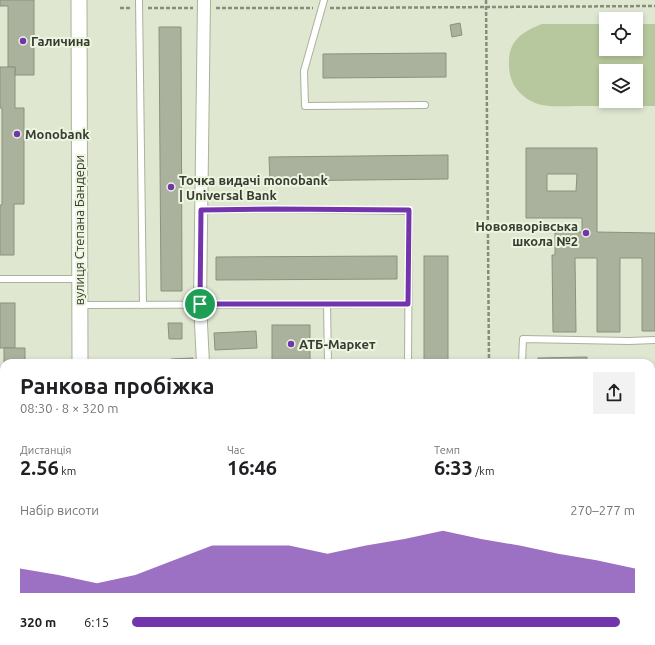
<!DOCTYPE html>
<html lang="uk">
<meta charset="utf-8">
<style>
:root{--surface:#fff;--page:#f2f2f2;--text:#202124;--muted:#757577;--accent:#7335ab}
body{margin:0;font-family:Ubuntu,sans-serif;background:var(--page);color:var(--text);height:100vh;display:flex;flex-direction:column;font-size:15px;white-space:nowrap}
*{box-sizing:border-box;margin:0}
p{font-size:13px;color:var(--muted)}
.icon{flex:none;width:22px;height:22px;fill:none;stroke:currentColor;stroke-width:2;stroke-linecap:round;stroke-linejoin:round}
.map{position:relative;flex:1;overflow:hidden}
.details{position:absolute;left:0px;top:359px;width:655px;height:286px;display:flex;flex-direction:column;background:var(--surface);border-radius:12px 12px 0 0;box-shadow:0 2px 6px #0003}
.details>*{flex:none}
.fabs{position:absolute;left:599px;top:12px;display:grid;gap:8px}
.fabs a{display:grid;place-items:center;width:44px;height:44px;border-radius:0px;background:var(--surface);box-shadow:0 2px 6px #0003;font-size:20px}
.pin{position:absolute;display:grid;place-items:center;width:34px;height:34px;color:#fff;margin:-17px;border:2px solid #fff;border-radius:50%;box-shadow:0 1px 4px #0007}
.round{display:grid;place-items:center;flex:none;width:42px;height:42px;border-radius:0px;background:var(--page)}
.summary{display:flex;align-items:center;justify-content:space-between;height:68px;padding:0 20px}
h1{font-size:22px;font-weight:700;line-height:30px}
.stats{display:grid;grid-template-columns:repeat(3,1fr);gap:6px;height:68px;padding:4px 20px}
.stats div{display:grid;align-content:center}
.stats b{font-size:20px;font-weight:700}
.stats small{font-size:11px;font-weight:400}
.stats p{font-size:11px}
.chart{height:112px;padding:8px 20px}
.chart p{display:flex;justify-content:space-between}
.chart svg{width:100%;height:72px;margin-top:4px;fill:var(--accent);opacity:.7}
ul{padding:0 20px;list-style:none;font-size:13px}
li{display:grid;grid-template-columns:64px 48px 1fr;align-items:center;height:30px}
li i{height:10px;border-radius:5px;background:var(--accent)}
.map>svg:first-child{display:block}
.green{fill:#b8c89e;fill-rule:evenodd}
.building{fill:#aab29d;stroke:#8a927d;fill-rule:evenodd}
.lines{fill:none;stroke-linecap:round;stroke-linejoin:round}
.service-casing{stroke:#a9b29c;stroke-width:8}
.minor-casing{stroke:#a9b29c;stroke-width:14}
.tertiary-casing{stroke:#a9b29c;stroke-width:17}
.path{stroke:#878c7d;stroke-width:2.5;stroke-dasharray:4 2;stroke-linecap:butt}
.service{stroke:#fff;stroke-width:6}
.minor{stroke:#fff;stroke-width:12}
.tertiary{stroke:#fff;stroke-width:15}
.route-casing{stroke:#fff;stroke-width:8}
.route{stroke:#7335ab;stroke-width:5}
.poi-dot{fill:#7335ab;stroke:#ecf5de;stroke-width:1.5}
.labels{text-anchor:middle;stroke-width:4;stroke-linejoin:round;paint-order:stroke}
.poi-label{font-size:13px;font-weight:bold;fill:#383b33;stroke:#ecf5de;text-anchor:start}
.street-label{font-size:13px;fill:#383b33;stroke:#ecf5de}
</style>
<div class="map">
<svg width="655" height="645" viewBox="0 0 655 645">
<rect width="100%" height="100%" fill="#dfe7d1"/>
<path class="green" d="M542,24H606V49H636V24H655V106C629,106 604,106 578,106C566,106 544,108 533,102C515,93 508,79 509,60C510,39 524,31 542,24ZM606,71H636V101H606Z"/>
<g class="building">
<path d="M0,0H34V75H15V67H8V6H0Z"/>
<path d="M460,23L462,35L452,37L450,25Z"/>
<path d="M159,27H181L182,291H161Z"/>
<path d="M446,53V77L323,78V54Z"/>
<path d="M0,67H15V108H24V204H14V255H0V205H2V108H0Z"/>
<path d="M526,148H597V232L655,233V331H642V258H620V332H597V258H575L576,332H553L552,255H555V232H582V218H526ZM547,174H577L576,191H547Z"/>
<path d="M448,155V179L270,181L269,157Z"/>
<path d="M397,256V279L216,280V257Z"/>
<rect x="424" y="256" width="24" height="107"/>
<rect x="0" y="303" width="15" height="45"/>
<path d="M168,323H182V339H169Z"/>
<rect x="272" y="325" width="38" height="38"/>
<path d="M256,331L257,348L215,350L214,333Z"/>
<path d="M4,348H25V363H4V375Z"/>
<path d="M587,357V363H538V358Z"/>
<path d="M193,358V363H171V359Z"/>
<rect x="0" y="499" width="4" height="38"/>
<path d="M0,604H4V641H32L33,645H8L0,640Z"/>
<rect x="170" y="641" width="24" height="4"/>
<rect x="425" y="641" width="24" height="4"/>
</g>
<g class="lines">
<defs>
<g id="service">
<path d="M139,0L143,305"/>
<path d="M324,0L304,71L305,106L425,105"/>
<path d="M201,210L275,209L409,211L408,363"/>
<path d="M0,279H79"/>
<path d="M327,304L328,363"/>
<path d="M81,305L408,304"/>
<path d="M522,363L523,339L629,341L655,340"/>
<path d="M0,568L3,567"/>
<path d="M404,641L405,645"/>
<path d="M249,645L250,641"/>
</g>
<g id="minor">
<path d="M203,363L200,304L204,0"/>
<path d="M651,640L655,633"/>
<path d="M212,641V645"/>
</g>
<g id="tertiary">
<path d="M79,0L80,363"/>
<path d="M81,645V641"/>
</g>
</defs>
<use href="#service" class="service-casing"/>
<use href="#minor" class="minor-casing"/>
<use href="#tertiary" class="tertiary-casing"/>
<g class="path">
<path d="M486,0L489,363"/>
<path d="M120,8H131"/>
<path d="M148,8H193"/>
<path d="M216,8H313"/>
<path d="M330,8L655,6"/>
<path d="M492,641V645"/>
</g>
<use href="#service" class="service"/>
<use href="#minor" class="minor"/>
<use href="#tertiary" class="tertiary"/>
</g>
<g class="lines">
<defs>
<path id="route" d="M275,209L409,210L408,304H200L201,210Z"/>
</defs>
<use href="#route" class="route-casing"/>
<use href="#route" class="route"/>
</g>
<g class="poi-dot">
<circle cx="23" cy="41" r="4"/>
<circle cx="17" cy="134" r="4"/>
<circle cx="171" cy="187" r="4"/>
<circle cx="586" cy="233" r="4"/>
<circle cx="291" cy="344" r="4"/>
</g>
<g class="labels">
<g class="poi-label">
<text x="31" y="46">Галичина</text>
<text x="25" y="139">Monobank</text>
<text x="179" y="185">Точка видачі monobank<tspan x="179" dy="15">| Universal Bank</tspan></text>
<text x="578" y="231" text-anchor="end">Новояворівська<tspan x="578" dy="15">школа №2</tspan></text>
<text x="299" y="349">АТБ-Маркет</text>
</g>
<g class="street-label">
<text transform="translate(79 230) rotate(-90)" y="5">вулиця Степана Бандери</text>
</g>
</g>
</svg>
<div class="fabs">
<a><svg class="icon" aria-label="locate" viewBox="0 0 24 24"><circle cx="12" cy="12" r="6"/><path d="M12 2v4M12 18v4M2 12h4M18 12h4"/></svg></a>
<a><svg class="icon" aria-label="layers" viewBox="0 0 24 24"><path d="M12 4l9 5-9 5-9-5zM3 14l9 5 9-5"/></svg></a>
</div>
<div class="pin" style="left:200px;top:304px;background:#1e9e55"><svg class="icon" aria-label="arrive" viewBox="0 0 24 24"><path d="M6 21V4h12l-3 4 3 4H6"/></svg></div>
<section class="details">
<div class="summary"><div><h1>Ранкова пробіжка</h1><p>08:30 · 8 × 320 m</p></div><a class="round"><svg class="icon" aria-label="share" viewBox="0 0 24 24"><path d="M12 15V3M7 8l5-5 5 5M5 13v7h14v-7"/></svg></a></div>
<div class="stats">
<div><p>Дистанція</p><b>2.56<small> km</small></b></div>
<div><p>Час</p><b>16:46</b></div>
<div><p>Темп</p><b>6:33<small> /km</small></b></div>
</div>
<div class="chart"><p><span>Набір висоти</span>270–277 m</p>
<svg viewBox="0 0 160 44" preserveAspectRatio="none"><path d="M0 44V29L10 33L20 38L30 33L40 24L50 15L60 15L70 15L80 20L90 15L100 11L110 6L120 11L130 15L140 20L150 24L160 29V44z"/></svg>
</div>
<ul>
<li><b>320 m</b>6:15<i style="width:97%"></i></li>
</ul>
</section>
</div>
